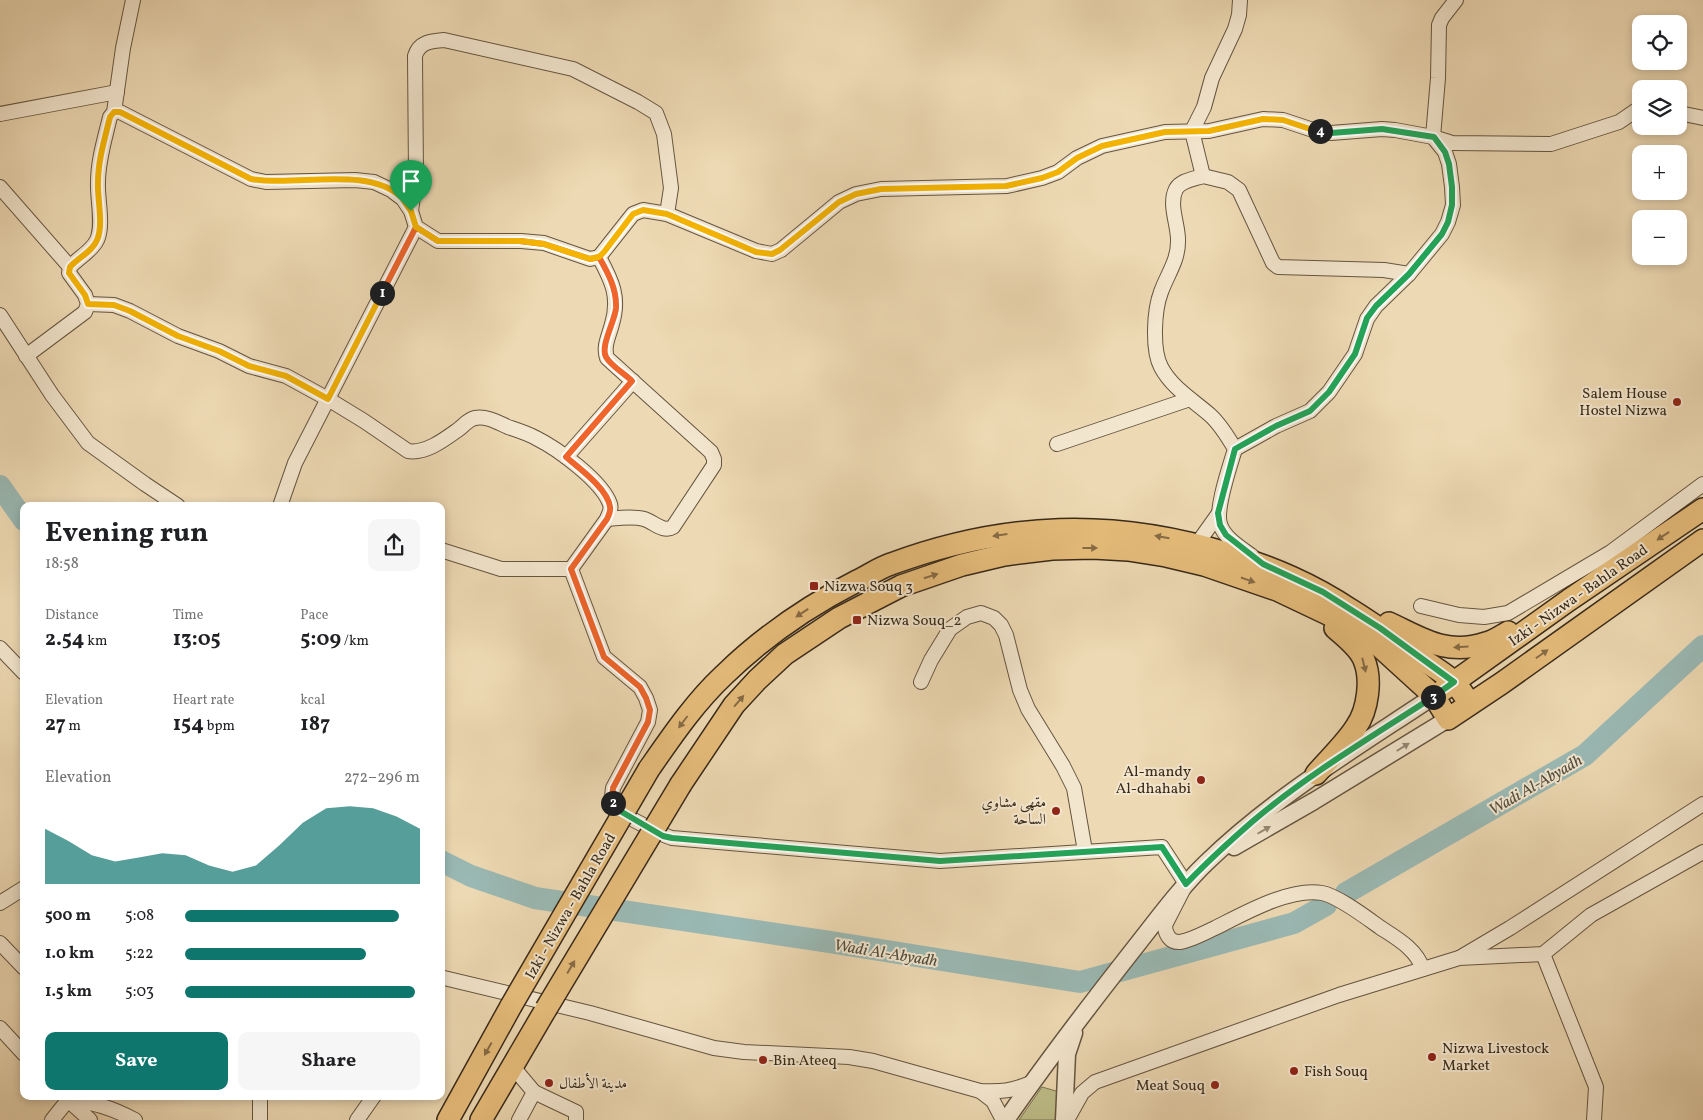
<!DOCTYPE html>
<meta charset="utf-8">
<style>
:root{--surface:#fff;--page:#f6f6f6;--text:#202124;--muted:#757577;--accent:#0f766e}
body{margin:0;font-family:Vollkorn,Amiri,serif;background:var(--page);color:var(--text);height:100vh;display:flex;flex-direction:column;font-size:19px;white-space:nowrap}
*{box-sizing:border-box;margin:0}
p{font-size:16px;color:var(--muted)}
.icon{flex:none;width:28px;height:28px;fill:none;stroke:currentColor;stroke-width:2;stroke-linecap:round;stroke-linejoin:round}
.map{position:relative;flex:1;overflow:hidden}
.panel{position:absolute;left:20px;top:502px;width:425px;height:598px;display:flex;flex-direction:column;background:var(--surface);border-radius:10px;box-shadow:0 2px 8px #0003}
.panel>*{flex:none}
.buttons{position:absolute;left:1632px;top:15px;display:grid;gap:10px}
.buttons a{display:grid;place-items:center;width:55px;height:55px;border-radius:10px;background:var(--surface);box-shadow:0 2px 8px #0003;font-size:25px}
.pin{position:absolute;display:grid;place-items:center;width:42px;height:42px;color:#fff;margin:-51px -21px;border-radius:50% 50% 50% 0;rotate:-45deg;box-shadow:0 0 5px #0007}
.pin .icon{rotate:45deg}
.km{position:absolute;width:25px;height:25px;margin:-12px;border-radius:50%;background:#222;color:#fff;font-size:14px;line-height:25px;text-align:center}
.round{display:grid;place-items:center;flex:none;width:52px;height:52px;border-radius:10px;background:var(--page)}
.head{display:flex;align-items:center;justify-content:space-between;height:85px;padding:0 25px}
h1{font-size:28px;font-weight:700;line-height:38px}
.metrics{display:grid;grid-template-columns:repeat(3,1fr);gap:8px;height:85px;padding:5px 25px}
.metrics div{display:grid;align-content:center}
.metrics b{font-size:21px;font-weight:700}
.metrics small{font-size:14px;font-weight:400}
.metrics p{font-size:14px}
.chart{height:140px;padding:10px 25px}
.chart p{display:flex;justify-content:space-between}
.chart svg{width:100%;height:90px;margin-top:5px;fill:var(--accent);opacity:.7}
.cta{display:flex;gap:10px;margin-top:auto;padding:10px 25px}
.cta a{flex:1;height:58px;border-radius:10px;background:var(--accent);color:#fff;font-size:20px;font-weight:700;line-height:58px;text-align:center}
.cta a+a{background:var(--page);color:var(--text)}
ul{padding:0 25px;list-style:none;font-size:16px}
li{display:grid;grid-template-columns:80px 60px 1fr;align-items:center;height:38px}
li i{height:12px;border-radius:6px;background:var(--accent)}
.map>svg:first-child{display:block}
.green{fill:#bebe89;stroke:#7b7451}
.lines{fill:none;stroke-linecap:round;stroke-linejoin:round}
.river{stroke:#9ab9b4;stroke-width:22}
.minor-casing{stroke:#655540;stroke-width:16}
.tertiary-casing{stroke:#655540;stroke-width:19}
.primary-casing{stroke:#382919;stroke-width:24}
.minor{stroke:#f3e6ce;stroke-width:14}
.tertiary{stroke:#f3e6ce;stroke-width:16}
.primary{stroke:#e6bc7a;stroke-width:21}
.primary-bridge-casing{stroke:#382919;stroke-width:24;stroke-linecap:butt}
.primary-bridge{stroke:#e6bc7a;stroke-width:21}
.oneway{fill:#866b45}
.oneway2{fill:#968874}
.split-1-casing{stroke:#fff;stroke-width:10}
.split-2-casing{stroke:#fff;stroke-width:10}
.split-3-casing{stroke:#fff;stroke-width:10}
.split-4-casing{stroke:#fff;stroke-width:10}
.split-5-casing{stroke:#fff;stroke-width:10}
.split-1{stroke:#f5b400;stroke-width:6}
.split-2{stroke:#f0652b;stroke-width:6}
.split-3{stroke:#22a559;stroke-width:6}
.split-4{stroke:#22a559;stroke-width:6}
.split-5{stroke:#f5b400;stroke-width:6}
.poi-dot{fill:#8f2418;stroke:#f3e6ce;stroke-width:2}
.labels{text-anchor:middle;stroke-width:4;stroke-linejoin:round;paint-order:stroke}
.poi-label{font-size:15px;fill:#382919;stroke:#f3e6ce;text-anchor:start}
.street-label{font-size:15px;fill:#382919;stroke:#f3e6ce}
.water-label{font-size:16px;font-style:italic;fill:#504d40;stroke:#f3e6ce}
</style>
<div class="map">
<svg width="1703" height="1120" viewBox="0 0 1703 1120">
<rect width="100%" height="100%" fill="#edd9b3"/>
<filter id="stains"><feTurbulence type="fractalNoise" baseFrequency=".004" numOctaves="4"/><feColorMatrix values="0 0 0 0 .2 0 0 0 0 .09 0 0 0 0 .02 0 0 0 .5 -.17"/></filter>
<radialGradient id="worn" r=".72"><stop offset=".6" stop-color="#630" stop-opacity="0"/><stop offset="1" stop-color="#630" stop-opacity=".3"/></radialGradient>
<path class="green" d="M1042,1087L1056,1091C1060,1102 1060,1109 1055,1120H1019Z"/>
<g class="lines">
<g class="river">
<path d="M0,486L24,520"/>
<path d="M441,861L471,876L535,898L830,942L1080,982L1294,923L1326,905"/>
<path d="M1346,893L1585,755L1703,646"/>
</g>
<defs>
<g id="minor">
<path d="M1240,0L1239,15L1235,29L1212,78L1204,107L1192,131L1203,176C1194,179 1181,180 1176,189C1168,205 1179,226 1178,242C1178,261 1167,275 1161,292C1154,310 1152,350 1161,367C1172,388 1193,400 1210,415C1220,424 1228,437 1235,449C1230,466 1215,509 1220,524C1224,538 1241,548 1252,556"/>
<path d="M114,112H120L251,179L266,182L355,180L374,182L391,190L403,199L411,211L416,227L438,241H521L544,243L590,259L599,257L633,214L643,210L667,214L756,251L772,254L781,250L839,202L856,194L881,189L1007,186L1042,178L1058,172L1077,158L1102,146L1165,132L1209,131L1263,119L1283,120L1310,129L1331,133L1382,129L1395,130L1433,137L1452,143L1551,144L1619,122L1641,107"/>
<path d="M1679,113L1703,118"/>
<path d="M0,114L117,92"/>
<path d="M1203,176L1228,182L1239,190L1273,263L1278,267L1384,270L1409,274"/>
<path d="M0,187L70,267"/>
<path d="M411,211L416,175L415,56C419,42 431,41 444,40L573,69L638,102L656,113L664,134L671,188L667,214"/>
<path d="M599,257C612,281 620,297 612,324C609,336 603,346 607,358L711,452L714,459V465L673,527C663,533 654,522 644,519C633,516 619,518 607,519"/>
<path d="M88,304L114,305L130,311L178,336L219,351L249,366L286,376L328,399L364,421L408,451C426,454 445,439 459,429C464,425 469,419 475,418C487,416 497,422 508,427C517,430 527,433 536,438C558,449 602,481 610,504C612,510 609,513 607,519L571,569L604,657L640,687L646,698L650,710L648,722L613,788C612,795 611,802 615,808C620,814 664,836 672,838L940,861L1162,847L1186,884L1165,925C1165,934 1170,943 1180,942C1192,940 1204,933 1215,928C1243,914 1290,887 1322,893C1338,896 1367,918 1381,928C1398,939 1416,949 1423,969"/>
<path d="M0,315L52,395L88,443L145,484L178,506"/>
<path d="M26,356L85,312L88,304L85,295L69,273L70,267C78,258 92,251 97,240C104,225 97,198 98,182C98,160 105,138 110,117L114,112L123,48L133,0"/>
<path d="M1057,444L1190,399"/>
<path d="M1235,449L1276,426L1310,411L1329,392L1355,354L1367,319L1376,306L1409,274L1442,234L1448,222L1453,205L1452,187L1449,164L1445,152L1433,137L1438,78L1439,25L1442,18L1456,0"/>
<path d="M566,457L633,381"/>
<path d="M280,506L295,463L416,227"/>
<path d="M1197,544L1219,513"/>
<path d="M441,550L501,569H571"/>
<path d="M1421,606L1459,615L1484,617L1508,613L1611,552L1703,484"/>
<path d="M0,648L24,673"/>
<path d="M921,682L931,660L950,629L967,617L981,613L994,618L1001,625L1006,635L1020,690L1028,709L1063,766L1074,788L1085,851"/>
<path d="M0,903L24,888"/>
<path d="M0,943L24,968"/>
<path d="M1543,954L1596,1087L1594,1120"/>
<path d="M1461,957L1510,928L1703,804"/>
<path d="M444,978L590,1013L714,1048L744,1052L849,1057L873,1061L980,1091C1002,1092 1011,1091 1031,1083"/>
<path d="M0,1028L24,1054"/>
<path d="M513,1067L534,1092L519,1120"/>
<path d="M980,1091L993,1101L1003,1120"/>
<path d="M534,1092L576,1112V1120"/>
<path d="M67,1099L90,1120"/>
<path d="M52,1120L68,1100C94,1102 112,1108 135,1120"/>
<path d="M260,1120V1096"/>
<path d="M357,1120L374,1096"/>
<path d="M1067,1120L1082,1093L1095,1082L1339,995L1459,958L1543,954L1591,915L1703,852"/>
</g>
<g id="tertiary">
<path d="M1234,847L1314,801L1448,719"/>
<path d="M1006,1120C1046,1062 1089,1006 1133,950C1156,921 1179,889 1206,863C1274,797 1356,748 1434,696"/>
<path d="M1064,1120L1067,1054L1074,1033"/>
</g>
<g id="primary">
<path d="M1389,623C1423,639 1447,656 1486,643C1494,641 1501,636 1508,632"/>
<path d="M1443,690L1569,600L1703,509"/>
<path d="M649,769C672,736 695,702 724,675C763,637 808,606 857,581C868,576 879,568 891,564C1004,522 1114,518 1229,554C1274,568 1312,584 1351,610C1375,625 1399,642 1422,659C1432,666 1444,673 1453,681C1460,688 1465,697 1470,704"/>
<path d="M1316,774C1328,760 1347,742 1356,727C1368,710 1372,679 1364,660C1359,647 1345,637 1335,628"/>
<path d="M681,784L734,705L757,680L785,654L839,618L901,586L962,565L1004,555L1052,549L1093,548L1128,550L1166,556L1204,565L1277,590L1336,618L1378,645L1434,696L1448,719L1502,683L1703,540"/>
<path d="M448,1120L511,1006"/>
<path d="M481,1120L546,1009"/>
</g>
</defs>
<use href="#minor" class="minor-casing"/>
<use href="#tertiary" class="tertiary-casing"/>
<use href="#primary" class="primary-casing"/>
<use href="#minor" class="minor"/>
<use href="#tertiary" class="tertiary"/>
<use href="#primary" class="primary"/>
<defs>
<g id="primary-bridge">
<path d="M511,1006L649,769"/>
<path d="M546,1009L681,784"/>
</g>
</defs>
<use href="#primary-bridge" class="primary-bridge-casing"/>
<use href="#primary-bridge" class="primary-bridge"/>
</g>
<defs><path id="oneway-solid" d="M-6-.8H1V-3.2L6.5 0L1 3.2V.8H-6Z" transform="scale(1.25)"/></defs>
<g class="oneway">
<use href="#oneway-solid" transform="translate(1000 535) rotate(172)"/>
<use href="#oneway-solid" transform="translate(1663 536) rotate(146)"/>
<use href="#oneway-solid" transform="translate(1162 537) rotate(-170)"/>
<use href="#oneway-solid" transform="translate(1090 548)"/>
<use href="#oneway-solid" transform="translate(931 576) rotate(-18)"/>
<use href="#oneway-solid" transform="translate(1248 580) rotate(19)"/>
<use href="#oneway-solid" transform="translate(802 613) rotate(147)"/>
<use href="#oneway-solid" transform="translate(1461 647) rotate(176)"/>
<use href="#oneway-solid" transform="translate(1542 654) rotate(-35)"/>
<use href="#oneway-solid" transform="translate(1364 665) rotate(76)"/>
<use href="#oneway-solid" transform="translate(739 701) rotate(-49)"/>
<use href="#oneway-solid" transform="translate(683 722) rotate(127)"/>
<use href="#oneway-solid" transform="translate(571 967) rotate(-59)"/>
<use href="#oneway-solid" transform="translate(488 1049) rotate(119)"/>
</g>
<g class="oneway2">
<use href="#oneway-solid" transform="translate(1403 747) rotate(-32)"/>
<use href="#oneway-solid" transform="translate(1264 830) rotate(-30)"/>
</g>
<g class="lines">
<defs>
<path id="split-1" d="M382,293L328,399L286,376L249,366L219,351L178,336L130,311L114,305L88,304L85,295L69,273L70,267C78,258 93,251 97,240C104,225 97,198 98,182C98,160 105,138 110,117L114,112H120L251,179C294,187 369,165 402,198C405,202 408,207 411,211"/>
<path id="split-2" d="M382,293L416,227L438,241H520L544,244L590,259L599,257C608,273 617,289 616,308C615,321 600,346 606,357C610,365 626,375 632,381L566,457C579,468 608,489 610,507C611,511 609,515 607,519L571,569L604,657L640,687L646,698L650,710L648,722L613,788L612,799L613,803"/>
<path id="split-3" d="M613,803L615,808L663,836L672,838L940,861L1162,847L1186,884C1207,862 1230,841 1253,821C1307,775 1373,736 1433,697"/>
<path id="split-4" d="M1320,131L1331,133L1382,129L1434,137L1445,152L1449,164L1452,187V205L1448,222L1442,234L1409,274L1376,306L1367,318L1355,354L1329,392L1310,411L1276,426L1235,449L1218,513L1220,525L1226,535L1263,564L1323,592L1380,628L1454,682L1433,697"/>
<path id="split-5" d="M411,211L416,227L438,241H520L544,244L590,259L599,257L604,252L633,214L643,210L667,214L756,252L772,254L780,250L839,202L856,194L881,189L1006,186L1042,178L1058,172L1077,158L1102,146L1165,132L1209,131L1263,119L1283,120L1310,129L1320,131"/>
</defs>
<use href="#split-1" class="split-1-casing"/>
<use href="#split-2" class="split-2-casing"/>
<use href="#split-3" class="split-3-casing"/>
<use href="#split-4" class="split-4-casing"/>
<use href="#split-5" class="split-5-casing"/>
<use href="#split-1" class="split-1"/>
<use href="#split-2" class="split-2"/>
<use href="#split-3" class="split-3"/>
<use href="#split-4" class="split-4"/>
<use href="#split-5" class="split-5"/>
</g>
<g class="poi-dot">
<circle cx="1677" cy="402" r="5"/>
<rect x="809" y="581" width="10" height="10" rx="2.5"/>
<rect x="852" y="615" width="10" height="10" rx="2.5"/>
<circle cx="1201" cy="780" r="5"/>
<circle cx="1056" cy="811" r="5"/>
<circle cx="1432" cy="1057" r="5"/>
<circle cx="763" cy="1060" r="5"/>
<circle cx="1294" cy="1071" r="5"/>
<circle cx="549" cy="1083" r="5"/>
<circle cx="1215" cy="1085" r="5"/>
</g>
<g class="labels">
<g class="poi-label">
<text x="1667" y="398" text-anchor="end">Salem House<tspan x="1667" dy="17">Hostel Nizwa</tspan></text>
<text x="824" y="591">Nizwa Souq 3</text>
<text x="867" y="625">Nizwa Souq_2</text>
<text x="1191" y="776" text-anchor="end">Al-mandy<tspan x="1191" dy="17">Al-dhahabi</tspan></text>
<text x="1046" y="807" text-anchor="end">مقهى مشاوي<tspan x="1046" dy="17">الساحة</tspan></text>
<text x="1442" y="1053">Nizwa Livestock<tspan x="1442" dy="17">Market</tspan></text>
<text x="773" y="1065">Bin Ateeq</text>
<text x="1304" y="1076">Fish Souq</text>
<text x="559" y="1088">مدينة الأطفال</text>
<text x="1205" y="1090" text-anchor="end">Meat Souq</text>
</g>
<g class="street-label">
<text transform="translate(1578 595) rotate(-35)" y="5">Izki - Nizwa - Bahla Road</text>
<text transform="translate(570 906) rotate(-60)" y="5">Izki - Nizwa - Bahla Road</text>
</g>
<g class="water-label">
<text transform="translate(1535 784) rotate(-30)" y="6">Wadi Al-Abyadh</text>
<text transform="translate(886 952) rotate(9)" y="6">Wadi Al-Abyadh</text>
</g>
</g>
<rect width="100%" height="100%" filter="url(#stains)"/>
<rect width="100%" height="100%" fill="url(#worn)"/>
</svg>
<div class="buttons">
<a><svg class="icon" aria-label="locate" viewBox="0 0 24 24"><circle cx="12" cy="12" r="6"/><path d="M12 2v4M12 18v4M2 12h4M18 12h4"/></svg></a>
<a><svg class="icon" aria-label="layers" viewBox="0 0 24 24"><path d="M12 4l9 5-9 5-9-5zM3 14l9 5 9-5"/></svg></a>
<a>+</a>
<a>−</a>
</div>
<div class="pin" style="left:411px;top:211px;background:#1e9e55"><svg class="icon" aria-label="arrive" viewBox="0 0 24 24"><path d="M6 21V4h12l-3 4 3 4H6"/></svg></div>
<b class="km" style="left:382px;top:293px">1</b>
<b class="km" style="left:613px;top:803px">2</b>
<b class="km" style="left:1433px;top:697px">3</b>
<b class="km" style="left:1320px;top:131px">4</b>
<section class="panel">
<div class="head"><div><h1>Evening run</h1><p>18:58</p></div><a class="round"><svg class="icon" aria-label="share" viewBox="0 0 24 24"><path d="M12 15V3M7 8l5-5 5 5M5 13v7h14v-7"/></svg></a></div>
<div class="metrics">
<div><p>Distance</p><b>2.54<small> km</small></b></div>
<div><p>Time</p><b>13:05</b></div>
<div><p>Pace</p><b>5:09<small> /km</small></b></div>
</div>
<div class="metrics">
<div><p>Elevation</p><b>27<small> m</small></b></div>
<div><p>Heart rate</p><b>154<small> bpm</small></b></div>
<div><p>kcal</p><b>187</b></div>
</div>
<div class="chart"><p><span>Elevation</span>272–296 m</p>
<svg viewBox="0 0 160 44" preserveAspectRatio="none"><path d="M0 44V17L10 23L20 30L30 33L40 31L50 29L60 30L70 35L80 38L90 35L100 25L110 14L120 7L130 6L140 7L150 11L160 17V44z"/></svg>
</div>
<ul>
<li><b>500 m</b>5:08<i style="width:91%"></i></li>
<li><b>1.0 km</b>5:22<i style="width:77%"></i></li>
<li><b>1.5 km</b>5:03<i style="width:98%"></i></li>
</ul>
<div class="cta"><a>Save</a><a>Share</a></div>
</section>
</div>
